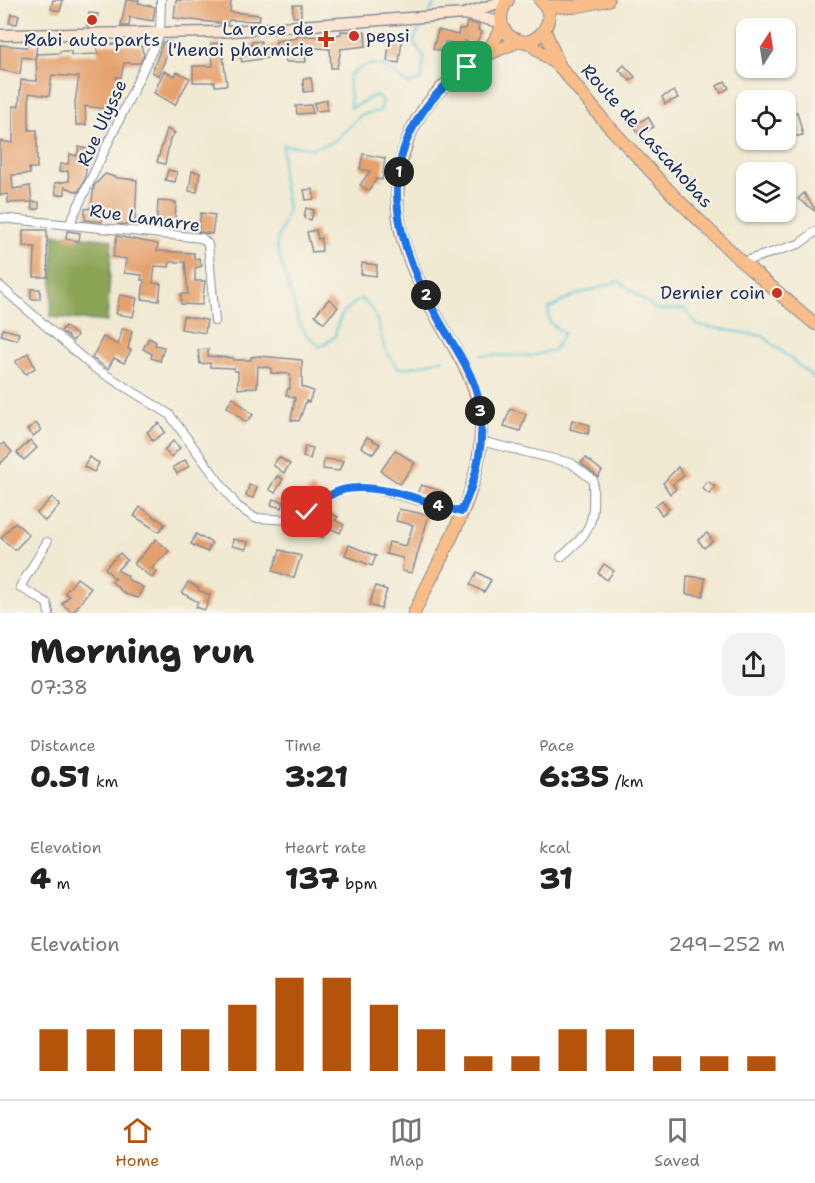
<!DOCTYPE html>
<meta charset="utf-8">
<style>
:root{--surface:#fff;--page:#f2f2f2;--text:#222;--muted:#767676;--line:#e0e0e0;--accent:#b45309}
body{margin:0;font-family:"Shantell Sans",sans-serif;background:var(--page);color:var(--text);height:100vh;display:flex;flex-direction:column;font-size:22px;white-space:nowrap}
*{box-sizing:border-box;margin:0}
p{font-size:20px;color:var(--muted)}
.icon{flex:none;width:33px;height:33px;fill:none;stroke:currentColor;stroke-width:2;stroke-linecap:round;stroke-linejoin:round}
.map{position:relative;height:613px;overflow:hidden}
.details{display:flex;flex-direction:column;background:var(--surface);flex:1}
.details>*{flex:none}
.needle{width:39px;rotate:12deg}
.controls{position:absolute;left:736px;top:18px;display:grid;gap:12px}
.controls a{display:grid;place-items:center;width:60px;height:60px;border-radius:12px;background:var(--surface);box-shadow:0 2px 4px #0004;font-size:30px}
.pin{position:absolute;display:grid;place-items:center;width:51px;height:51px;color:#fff;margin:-26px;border-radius:12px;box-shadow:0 3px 9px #0006}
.km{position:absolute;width:30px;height:30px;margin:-15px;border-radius:50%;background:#222;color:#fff;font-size:16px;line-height:30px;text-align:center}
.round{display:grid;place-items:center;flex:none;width:63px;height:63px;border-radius:18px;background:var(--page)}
.head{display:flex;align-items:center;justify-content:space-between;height:102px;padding:0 30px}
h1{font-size:33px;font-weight:800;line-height:45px}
.figures{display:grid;grid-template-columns:repeat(3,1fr);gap:9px;height:102px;padding:6px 30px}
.figures div{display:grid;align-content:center}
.figures b{font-size:30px;font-weight:800}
.figures small{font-size:16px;font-weight:400}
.figures p{font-size:16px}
.chart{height:168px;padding:12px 30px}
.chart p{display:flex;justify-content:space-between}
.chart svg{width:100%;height:108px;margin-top:6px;stroke:var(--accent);stroke-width:6}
.dock{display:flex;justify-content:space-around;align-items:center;height:84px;border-top:2px solid var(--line);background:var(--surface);font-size:16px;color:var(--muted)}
.dock a{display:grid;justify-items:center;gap:3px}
.dock .current{color:var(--accent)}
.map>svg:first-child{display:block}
.forest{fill:#8ba455;stroke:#536a5a;stroke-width:1.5}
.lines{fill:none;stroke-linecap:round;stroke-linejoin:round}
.stream{stroke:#5dc8d7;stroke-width:2}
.building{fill:#e5a06c}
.street-casing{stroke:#868c98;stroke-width:10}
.secondary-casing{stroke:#868c98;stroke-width:13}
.primary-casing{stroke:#868c98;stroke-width:14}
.street{stroke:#fff;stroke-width:8}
.secondary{stroke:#fce5d0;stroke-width:10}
.primary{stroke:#f8bd89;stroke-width:12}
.route-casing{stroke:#fff;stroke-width:12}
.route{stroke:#1a73e8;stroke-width:8}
.poi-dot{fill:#c8321e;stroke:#f7f3e8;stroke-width:2}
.labels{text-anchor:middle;stroke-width:4.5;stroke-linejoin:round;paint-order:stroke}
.poi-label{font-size:18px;fill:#1b2f5e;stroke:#f7f3e8;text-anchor:end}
.street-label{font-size:18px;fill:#1b2f5e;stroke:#f7f3e8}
</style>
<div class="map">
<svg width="815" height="613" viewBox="0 0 815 613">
<rect width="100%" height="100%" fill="#f7f3e8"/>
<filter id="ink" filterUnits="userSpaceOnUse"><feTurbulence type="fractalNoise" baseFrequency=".0167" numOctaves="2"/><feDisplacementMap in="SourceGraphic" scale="12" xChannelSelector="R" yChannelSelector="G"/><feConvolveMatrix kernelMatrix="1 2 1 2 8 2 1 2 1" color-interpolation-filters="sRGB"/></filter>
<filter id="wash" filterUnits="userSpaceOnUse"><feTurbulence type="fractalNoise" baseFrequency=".008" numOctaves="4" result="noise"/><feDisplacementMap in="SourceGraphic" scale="24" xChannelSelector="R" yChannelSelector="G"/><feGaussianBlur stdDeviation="1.35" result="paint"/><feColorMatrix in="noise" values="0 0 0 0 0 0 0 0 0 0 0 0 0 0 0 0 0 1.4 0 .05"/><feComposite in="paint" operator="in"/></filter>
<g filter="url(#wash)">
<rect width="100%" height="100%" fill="#f1ead3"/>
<path class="forest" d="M54,234L112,240L107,322L51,317Z"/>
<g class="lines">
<g class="stream">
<path d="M430,12L436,0"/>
<path d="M425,19L413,41L424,57L422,78L409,85C386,66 374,54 348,77L351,108L376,95L383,101L380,111L361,115L333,142L312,148L283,145L282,176L288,209L276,244L298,320L306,334L321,347L335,336C338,317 344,309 361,299C379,312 378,327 384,346C387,354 393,361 398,368C418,368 425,363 444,359"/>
<path d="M481,355L531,356L554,350L564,333L550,323L548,309L573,296L619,281L657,310L684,309L697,325L763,336L815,379"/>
</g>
</g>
<g id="blocks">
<g class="building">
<path d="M53,0H63L60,11L51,9Z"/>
<path d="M126,0H139L138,3L155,7L153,21L130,17L129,26H121Z"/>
<path d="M176,0L231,1L230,12L260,15L259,21L229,20L227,24L174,18Z"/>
<rect x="293" y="5" width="8" height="12"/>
<path d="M89,13L98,14L96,26L87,25Z"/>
<path d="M11,14L19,15L17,24L9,23Z"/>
<path d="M467,22L479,25L478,30L482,32L475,45L465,41V45L445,42L443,51L433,49L438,30L458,35L459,29H465Z"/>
<path d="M341,31L365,32L366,46L341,49L337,68H331L330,49L305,47L306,62H286L284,55L242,62L240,53L246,52L245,46L252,45V42L261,41V48L276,44V41L297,38V35L323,37L341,34Z"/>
<path d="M390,38L402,40L399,63L387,61Z"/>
<path d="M163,42H171L159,76L152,72Z"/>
<path d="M221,43L227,85L215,86V82H193V66H213L211,44Z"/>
<path d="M27,44L37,45L35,59L22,57L20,74L0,70V45L26,47Z"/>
<path d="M116,44L141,46L144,55L140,63H124L121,77H116L114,110L85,106L86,125H76L75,102L79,77L52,75L49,96L29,93V130H37V168H29L30,174L12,175L13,189L30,186L32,202H39V209H32V202L8,203V194L0,195V141L13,143V106H19L21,80L37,81L36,54L60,53V51H71V55L98,54L97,45Z"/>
<path d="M624,65L635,77L630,81L619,70Z"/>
<path d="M164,71L175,76L177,72L190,78L175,105L154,93Z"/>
<path d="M311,78L313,91L304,92L303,79Z"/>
<path d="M725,81L729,88L721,93L717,86Z"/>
<path d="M674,91L678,98L665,104L662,97Z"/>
<path d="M327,100V110L316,111L314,103Z"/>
<path d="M311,105L313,113L297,114L296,106Z"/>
<path d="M797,112L803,135L793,137L790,114Z"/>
<path d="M648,117L654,127L639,135L634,125Z"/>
<path d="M167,129L175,133L170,139L165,164L157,162Z"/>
<path d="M79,147L88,149L85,179L78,192L65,187V194L56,195L55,183L69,181L68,171L59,172L60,164H68L70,154L77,156Z"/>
<path d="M363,154L385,158L382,180L376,179L369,191L360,185L370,171L360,169Z"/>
<path d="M168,170L177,172L175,182L165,180Z"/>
<path d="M192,171L200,173L197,192L189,191Z"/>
<path d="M105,174L118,178L137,180L135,225L118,224V216L103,214L102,222L85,220V209L91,208L94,186Z"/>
<path d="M313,189L314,199L306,200L304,190Z"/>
<path d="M804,193L815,209V211L798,199Z"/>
<path d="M158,201L176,202L175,221L157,220Z"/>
<path d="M306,208L314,210L311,220L304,218Z"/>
<path d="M201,213L215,215L212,234L198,232Z"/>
<path d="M23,230H47L48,277H34L35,247L23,246Z"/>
<path d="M316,230L318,239L321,238L322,251L312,252L307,232Z"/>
<path d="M67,231L80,233L79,241L66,239Z"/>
<path d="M117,236L158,244L157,251L194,253V259L199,258L202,266L195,268V281H205L202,305L181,304V294H188L185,262H170L169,267L155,266L153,283L161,284L159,301L142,299L144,280H141L142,275L124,273L126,259L113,257Z"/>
<path d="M362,263L377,265L376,276L361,274Z"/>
<rect x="31" y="289" width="9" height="10"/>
<path d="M120,295L137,298L133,317L116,314Z"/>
<path d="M329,299L338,307L324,323L315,315Z"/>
<path d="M183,316L207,320L205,333L181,329Z"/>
<path d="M65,326L77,335L73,341L61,331Z"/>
<path d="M3,329L19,333L17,340L1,335Z"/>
<path d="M122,329L132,331L128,349L131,350L124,363L114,358L108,369L92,358L103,337L118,345Z"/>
<path d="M149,338L156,342L155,345L164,347L160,361L151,358L152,354L143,349Z"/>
<path d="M208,349V356L233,358V360H251V357L260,356L302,360V387L313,391L309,402L306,401L299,421L291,420L295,398L286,395L288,388L290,389V374L271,373V368L258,366L257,387L238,389V371H234V368L210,367V363L200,364L198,350Z"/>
<path d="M28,353L35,368L26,374L15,362Z"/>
<path d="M233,397L253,415L246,422L227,407Z"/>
<path d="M510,409L526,414L520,431L504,426Z"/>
<path d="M572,420L590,425L588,434L570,429Z"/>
<path d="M36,423L41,430L33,436L27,430Z"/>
<path d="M159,423L165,432L153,441L147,432Z"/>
<path d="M367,437L380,444L373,454L361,447Z"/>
<path d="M30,440L37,448L24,460L17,453Z"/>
<path d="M173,441L180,448L171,457L164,450Z"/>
<path d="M4,443L12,452L0,464V446Z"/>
<path d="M305,446L313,448L310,459L303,457Z"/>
<path d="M395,450L415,463L400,484L381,471Z"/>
<path d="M89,457L99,463L94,472L84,467Z"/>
<path d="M279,457L290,464L284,473L273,465Z"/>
<path d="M586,458L602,471L598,477L581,463Z"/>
<path d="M324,459L343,461L339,471L323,469Z"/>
<path d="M185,460L189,466L177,474L173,467Z"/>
<path d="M678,467L684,476L673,484L676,489L670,494L663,483Z"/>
<path d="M277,476L283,479L275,493L269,489Z"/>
<path d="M708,481L715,487L709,494L702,488Z"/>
<path d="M249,485L257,487L253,498L246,496Z"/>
<path d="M421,485L442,491L441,500L417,494Z"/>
<path d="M312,487L319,495L313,500L306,492Z"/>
<path d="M52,497L60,505L45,521L37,513Z"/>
<path d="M273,499L284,502L282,508L271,505Z"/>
<path d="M662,500L669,509L662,515L655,506Z"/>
<path d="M140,507L165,524L159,532L134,516Z"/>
<path d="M323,509L338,517L335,520L344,525L340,533L328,527L323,538L310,531Z"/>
<path d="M399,509L429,515L412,573L402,571L403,558L386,554L389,542L406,546L413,525L396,521Z"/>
<path d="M15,522L29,535L15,550L1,538Z"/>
<path d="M707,533L713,541L704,548L698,540Z"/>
<path d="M196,534L212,543L207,552L191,544Z"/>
<path d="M156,539L169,551L152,568L157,572L152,578L134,564Z"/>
<path d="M233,539L248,542L246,549L232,546Z"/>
<path d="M349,545L376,556L372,566L345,555Z"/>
<path d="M280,550L301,556L294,578L273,571Z"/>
<path d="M120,553L127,560L117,570L128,576L127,578L132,582L143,587L138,598L125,594L111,581L115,579L105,568Z"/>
<path d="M604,564L614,571L607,580L598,573Z"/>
<path d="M477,572L491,580L484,592L470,585Z"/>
<path d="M687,576L705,578L703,596L686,594Z"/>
<path d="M77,578L91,588L73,613L62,604L69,596L65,593Z"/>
<path d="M188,582L199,588L198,590L210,595L205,610L196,607L198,602L182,593Z"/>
<path d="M376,586L387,590L381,609L369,605Z"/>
</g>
</g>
</g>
<g filter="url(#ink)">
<use href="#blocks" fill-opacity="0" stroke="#868c98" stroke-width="1.5"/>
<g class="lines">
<defs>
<g id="street">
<path d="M0,218L202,238L208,244L215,321"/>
<path d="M70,223L160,34L161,0"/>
<path d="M742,262L799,244L815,232"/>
<path d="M0,286L93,367L169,414L237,506L255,518L291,520L307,512L324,499L346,489L371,488L461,512"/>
<path d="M480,441L571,463L593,480C594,522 594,529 561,557"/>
<path d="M47,542L20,587L47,603L49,613"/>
</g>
<g id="secondary">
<path d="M467,13L507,0"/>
<path d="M0,35L217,32L464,14L500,22"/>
</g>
<g id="primary">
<path d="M508,0C493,20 504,41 528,42C546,35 557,15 540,0"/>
<path d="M546,6L574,7L608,0"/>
<path d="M545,31L560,67"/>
<path d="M528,42L561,68L604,121L674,196L742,262L815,324"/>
<path d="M484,56L519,41"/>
<path d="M414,613C441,555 482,493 481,427C480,385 458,355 438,319C405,260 383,207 408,139C418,112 437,90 460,72C470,64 483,57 491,46C495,40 498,33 502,26"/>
</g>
</defs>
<use href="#street" class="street-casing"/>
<use href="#secondary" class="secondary-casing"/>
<use href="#primary" class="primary-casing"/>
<use href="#street" class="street"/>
<use href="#secondary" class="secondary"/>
<use href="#primary" class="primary"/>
</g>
</g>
<g class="lines" filter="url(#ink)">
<defs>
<path id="route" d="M307,512C319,503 332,491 347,489C381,483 429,503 461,512C477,479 486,439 479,402C473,371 454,347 439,320C385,227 372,139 467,67"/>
</defs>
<use href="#route" class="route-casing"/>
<use href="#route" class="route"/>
</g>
<g class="poi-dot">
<circle cx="92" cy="20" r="6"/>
<circle cx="354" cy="36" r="6"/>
<path d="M323 30h6v6h6v6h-6v6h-6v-6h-6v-6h6z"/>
<circle cx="777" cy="293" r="6"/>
</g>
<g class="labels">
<g class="poi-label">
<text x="314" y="35">La rose de<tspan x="314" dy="21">l'henoi pharmicie</tspan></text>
<text x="366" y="42" text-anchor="start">pepsi</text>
<text x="92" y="46" text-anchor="middle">Rabi auto parts</text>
<text x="765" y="299">Dernier coin</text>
</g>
<g class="street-label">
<text transform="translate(102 123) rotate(-65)" y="6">Rue Ulysse</text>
<text transform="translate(647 136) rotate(48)" y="6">Route de Lascahobas</text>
<text transform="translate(145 218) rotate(8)" y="6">Rue Lamarre</text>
</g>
</g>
</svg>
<div class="controls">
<a><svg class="needle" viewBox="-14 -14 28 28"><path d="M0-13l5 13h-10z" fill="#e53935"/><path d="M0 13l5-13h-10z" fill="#767676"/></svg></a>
<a><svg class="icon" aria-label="locate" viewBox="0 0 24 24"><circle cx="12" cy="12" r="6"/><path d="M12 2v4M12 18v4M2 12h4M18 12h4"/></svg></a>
<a><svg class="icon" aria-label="layers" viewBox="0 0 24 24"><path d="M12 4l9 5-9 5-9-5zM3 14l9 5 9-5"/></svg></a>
</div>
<div class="pin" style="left:467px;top:67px;background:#1e9e55"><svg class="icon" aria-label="arrive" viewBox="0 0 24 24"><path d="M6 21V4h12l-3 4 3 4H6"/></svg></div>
<div class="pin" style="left:307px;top:512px;background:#d93025"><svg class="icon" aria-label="check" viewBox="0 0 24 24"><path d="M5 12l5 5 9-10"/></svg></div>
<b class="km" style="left:399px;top:172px">1</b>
<b class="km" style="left:426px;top:295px">2</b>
<b class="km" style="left:480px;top:411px">3</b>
<b class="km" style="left:438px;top:506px">4</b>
</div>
<section class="details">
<div class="head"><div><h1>Morning run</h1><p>07:38</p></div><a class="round"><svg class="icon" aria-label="share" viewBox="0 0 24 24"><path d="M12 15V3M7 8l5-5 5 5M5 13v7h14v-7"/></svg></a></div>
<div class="figures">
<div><p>Distance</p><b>0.51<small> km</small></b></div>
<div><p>Time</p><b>3:21</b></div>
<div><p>Pace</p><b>6:35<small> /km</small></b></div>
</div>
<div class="figures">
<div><p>Elevation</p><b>4<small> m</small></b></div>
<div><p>Heart rate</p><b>137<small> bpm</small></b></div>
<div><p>kcal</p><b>31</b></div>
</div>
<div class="chart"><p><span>Elevation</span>249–252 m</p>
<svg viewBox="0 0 160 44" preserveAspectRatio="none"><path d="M5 44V27M15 44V27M25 44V27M35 44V27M45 44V17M55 44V6M65 44V6M75 44V17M85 44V27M95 44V38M105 44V38M115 44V27M125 44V27M135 44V38M145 44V38M155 44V38"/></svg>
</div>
</section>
<nav class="dock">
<a class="current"><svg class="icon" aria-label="home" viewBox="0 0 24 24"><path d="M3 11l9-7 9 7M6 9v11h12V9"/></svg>Home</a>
<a><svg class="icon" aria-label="map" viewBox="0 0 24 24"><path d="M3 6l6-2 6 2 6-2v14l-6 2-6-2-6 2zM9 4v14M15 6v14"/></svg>Map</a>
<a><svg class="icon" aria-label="saved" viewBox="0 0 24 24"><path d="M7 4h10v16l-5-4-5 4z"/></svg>Saved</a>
</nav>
